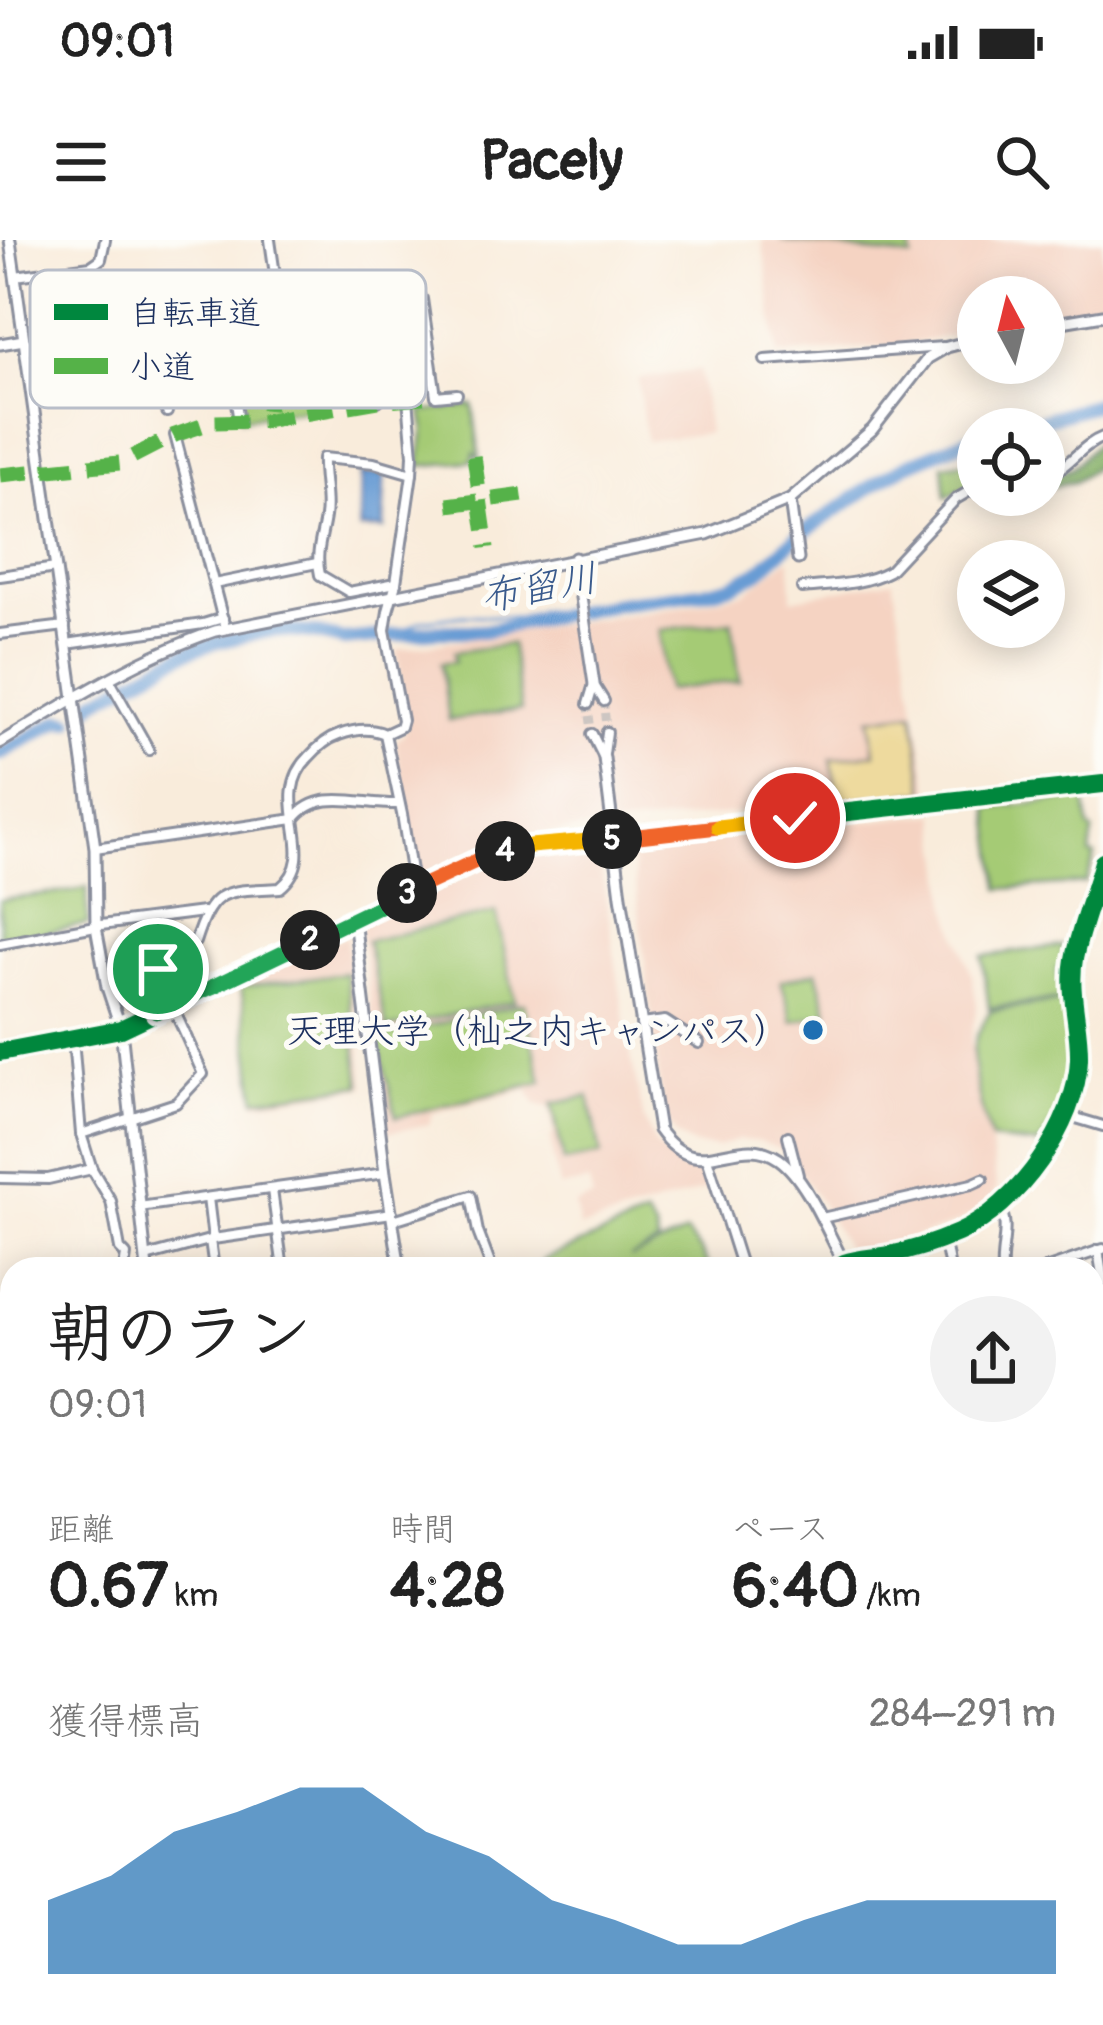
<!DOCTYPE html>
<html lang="ja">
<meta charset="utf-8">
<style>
:root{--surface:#fff;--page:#f2f2f2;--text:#222;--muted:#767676;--accent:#1f6fb2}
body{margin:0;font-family:Pangolin,"Klee One",sans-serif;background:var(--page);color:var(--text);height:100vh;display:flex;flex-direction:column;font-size:45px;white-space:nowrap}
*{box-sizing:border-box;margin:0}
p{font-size:39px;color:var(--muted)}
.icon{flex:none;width:66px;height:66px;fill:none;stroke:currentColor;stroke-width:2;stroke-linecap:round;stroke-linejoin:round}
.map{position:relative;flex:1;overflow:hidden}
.sheet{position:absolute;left:0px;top:1017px;width:1104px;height:768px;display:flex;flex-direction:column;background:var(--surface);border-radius:36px 36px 0 0;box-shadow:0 6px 30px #0003}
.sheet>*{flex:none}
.needle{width:78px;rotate:353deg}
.buttons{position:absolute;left:957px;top:36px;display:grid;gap:24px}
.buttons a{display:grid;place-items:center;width:108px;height:108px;border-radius:50%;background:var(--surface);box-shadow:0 6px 30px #0003;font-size:60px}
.pin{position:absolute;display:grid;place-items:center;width:102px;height:102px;color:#fff;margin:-51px;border:6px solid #fff;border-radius:50%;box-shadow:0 3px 12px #0007}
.km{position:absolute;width:60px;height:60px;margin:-30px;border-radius:50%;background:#222;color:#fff;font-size:33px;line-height:60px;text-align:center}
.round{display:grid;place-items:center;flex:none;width:126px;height:126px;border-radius:63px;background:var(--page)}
.head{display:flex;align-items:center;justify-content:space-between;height:204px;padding:0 48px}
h1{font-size:66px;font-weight:700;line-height:90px}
.stats{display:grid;grid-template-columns:repeat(3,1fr);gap:18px;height:204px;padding:12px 48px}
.stats div{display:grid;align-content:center}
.stats b{font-size:60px;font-weight:700}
.stats small{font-size:33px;font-weight:400}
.stats p{font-size:33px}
.chart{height:336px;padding:24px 48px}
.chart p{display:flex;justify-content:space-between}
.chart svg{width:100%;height:216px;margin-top:12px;fill:var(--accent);opacity:.7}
.status{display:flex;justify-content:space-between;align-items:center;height:84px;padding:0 60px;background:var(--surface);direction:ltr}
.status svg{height:33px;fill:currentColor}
header{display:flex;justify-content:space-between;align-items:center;height:156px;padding:0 48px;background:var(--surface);font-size:54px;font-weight:700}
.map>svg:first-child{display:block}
.built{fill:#f5d3c2}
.green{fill:#a5cb75;stroke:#607d6a;stroke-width:3}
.forest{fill:#84af66;stroke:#506f62;stroke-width:3}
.sand{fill:#eeda9e;stroke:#84847e;stroke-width:3}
.water{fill:#699cd4;stroke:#426699;stroke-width:3}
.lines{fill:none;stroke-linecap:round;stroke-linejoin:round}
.stream{stroke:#699cd4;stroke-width:3}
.river{stroke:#699cd4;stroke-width:14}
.minor-tunnel{stroke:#cdc6c2;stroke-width:8;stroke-dasharray:8 4;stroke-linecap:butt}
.minor-casing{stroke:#8a8e9c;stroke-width:14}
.tertiary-casing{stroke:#8a8e9c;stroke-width:15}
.primary-casing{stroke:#8a8e9c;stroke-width:16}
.trunk-casing{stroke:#8a8e9c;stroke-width:18}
.minor{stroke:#fff;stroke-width:8}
.tertiary{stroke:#fff;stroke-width:9}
.primary{stroke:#f7be88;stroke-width:10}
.trunk{stroke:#f7be88;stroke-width:12}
.quiet{stroke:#55b248;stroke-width:15;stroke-dasharray:30 15;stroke-linecap:butt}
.cycleway-casing{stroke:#fdfcf7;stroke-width:26}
.cycleway{stroke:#00873e;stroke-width:18}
.split-1-casing{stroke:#fff;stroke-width:24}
.split-2-casing{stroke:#fff;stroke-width:24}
.split-3-casing{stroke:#fff;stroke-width:24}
.split-4-casing{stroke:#fff;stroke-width:24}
.split-5-casing{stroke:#fff;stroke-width:24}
.split-6-casing{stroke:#fff;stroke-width:24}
.split-7-casing{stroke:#fff;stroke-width:24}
.split-1{stroke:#22a559;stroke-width:15}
.split-2{stroke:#22a559;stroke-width:15}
.split-3{stroke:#22a559;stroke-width:15}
.split-4{stroke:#f0652b;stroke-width:15}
.split-5{stroke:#f5b400;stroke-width:15}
.split-6{stroke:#f0652b;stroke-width:15}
.split-7{stroke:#f5b400;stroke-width:15}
.poi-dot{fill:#1f6fb2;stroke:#fdfcf7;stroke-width:4.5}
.labels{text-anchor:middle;stroke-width:10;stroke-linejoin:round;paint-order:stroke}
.poi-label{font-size:36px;fill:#1b2f5e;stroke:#fdfcf7;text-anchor:end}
.water-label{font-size:39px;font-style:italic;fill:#3a5b8d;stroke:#fdfcf7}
.key{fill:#fdfcf7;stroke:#b9bec9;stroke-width:3}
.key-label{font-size:33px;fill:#1b2f5e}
</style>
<div class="status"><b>09:01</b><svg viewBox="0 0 49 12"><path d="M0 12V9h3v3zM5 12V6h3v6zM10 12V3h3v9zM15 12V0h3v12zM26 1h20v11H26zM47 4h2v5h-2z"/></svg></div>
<header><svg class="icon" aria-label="menu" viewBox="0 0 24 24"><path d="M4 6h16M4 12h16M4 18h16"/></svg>Pacely<svg class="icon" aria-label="search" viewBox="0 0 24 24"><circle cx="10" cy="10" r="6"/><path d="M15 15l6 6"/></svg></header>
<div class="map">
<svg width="1103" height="1785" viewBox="0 0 1103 1785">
<rect width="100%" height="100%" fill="#fdfcf7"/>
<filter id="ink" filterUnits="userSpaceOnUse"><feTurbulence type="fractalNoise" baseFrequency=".00833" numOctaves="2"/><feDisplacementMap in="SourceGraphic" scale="24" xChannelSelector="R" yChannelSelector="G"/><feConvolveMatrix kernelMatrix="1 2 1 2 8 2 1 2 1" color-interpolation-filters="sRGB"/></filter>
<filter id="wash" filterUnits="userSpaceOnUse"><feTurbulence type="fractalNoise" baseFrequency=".004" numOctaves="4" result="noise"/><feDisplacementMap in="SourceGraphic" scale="48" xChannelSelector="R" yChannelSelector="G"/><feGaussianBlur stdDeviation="2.7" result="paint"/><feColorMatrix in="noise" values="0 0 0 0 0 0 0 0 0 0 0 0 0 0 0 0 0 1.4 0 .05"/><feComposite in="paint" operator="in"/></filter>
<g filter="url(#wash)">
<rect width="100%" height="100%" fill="#f9ecdb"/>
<g class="built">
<path d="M762,0H1103V68L1044,79V57H978V91L897,105L778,115Z"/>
<path d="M700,130L708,193L646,201L638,139Z"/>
<path d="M790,318L792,359L893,340L930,553L549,593L493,602L418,637L396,502L404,494L407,484L397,410L689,365L744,353Z"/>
<path d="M937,574L949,670L972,736L977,765L971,799L972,818L984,860L997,949L991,961L980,971L956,983L884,1008L852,1012L847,1010L824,968L786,912L759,901L738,900L718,907L695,906L677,896L668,883L663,871L631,607Z"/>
<path d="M598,609L629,807L644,879L656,907L674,920L705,932L711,948L580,988L575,965L593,958L589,942L560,948L553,919L551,898L554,891L550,867L536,865L528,849L433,873L429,884L387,893L360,683L497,621L531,614Z"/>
<path d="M346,697L365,847L256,863L238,745Z"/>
</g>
<g class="green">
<path d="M780,0H909L912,18Z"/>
<path d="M310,78L322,168L241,178L228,93Z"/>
<path d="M473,165L480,220L474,213L472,221L419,226L425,188L422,172Z"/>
<path d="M978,220V242L946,257L943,225Z"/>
<path d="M732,381L740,441L667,450L660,390Z"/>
<path d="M511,404L521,470L449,480L441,423L455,421L454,412Z"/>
<path d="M1085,558L1089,588L1093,591L1090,614L1095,616L1086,643L1000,649L989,568Z"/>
<path d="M87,647L88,684L0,702V660L74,651Z"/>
<path d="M496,672L515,761L387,789L367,701Z"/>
<path d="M1063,706L1062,727L1057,728L1061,759L989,768L982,716Z"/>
<path d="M817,731L828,772L793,782L781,741Z"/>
<path d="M346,733L361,845L256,859L241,747Z"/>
<path d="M1063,761C1070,811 1073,863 1038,905L991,900C983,877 971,831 974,806C976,793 984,782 990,771Z"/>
<path d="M524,763L542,842L396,877L377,798Z"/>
<path d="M589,856L601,915L564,922L552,864Z"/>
<path d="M646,976L656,991L658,1003L630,1018L686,993L701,1011L710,1029H540L543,1020Z"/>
</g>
<g class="forest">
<path d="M1103,201V222L1074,242L1044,248V240L1072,228L1095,204Z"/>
<path d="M1092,1173L1103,1175V1271L1095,1280L1092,1279V1266L1102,1256L1092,1247Z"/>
<path d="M937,1773H1059L1062,1785H937Z"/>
</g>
<path class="sand" d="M914,472L925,552L838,561L831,519L875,513L870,478Z"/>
<path class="water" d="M361,234H385L384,289H360Z"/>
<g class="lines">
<g class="stream">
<path d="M396,394L420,381L463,375L518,377L543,370L569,372"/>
<path d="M0,1781L49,1773H89"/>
</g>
<g class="river">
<path d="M1039,181L1103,162"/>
<path d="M86,471L95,461L185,413L217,402L274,390L314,393L344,400L436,391H484L617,363L708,351L733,345L758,332L798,296L878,242L907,225L978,195"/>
<path d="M0,514L61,480L69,481"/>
</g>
</g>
</g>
<g filter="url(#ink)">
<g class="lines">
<g class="minor-tunnel">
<path d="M604,461L607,492"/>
<path d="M588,464L592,494"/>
</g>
<defs>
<g id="minor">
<path d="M15,36L91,26L101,19L105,0"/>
<path d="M363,66L378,161"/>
<path d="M312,75L326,170"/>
<path d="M281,76L312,75L422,59L436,156L457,154"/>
<path d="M225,90L239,182"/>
<path d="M150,100L167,172"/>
<path d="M25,101L36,114L71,113L225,90L281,76L270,0"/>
<path d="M765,120L943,107"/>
<path d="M175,195L225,388"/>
<path d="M1044,236C1069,229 1079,206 1103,197"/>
<path d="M0,336L56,328"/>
<path d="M396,343L349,352L320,335C315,313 322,298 325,277C328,259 322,237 323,218L374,223L412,234"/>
<path d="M214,344L317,323"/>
<path d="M802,348C831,345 863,345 889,331L956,259L978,246"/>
<path d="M0,394L65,386"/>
<path d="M67,404L203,384L223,378"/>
<path d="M109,439L149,510"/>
<path d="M594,445L604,461"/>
<path d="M588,464L594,444"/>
<path d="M385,494L400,487L402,480L385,390L388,371L396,343L412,234L413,215L408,158"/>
<path d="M592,494L604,518"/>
<path d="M604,514L607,492"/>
<path d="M95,608L294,579C319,546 364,566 399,564"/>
<path d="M0,704L101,685L203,672"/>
<path d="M156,773L160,724L172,714L195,702C213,645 226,652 280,648C324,613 266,560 309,517C318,507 327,499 339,495C355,489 370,487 385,494L402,574L414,650"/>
<path d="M641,784L665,781L699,803"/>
<path d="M73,799L81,894L92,929L111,961L120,1009L126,1015L124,1029"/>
<path d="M1066,875L1103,886"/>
<path d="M81,894L176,863L203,834L172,765"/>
<path d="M788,896L798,935"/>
<path d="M707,918L742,1029"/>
<path d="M0,938L48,939L92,929"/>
<path d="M272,950L283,1029"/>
<path d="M208,958L213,999"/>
<path d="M139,967L385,933"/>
<path d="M999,967C1011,984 1000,1009 1002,1029"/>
<path d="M822,978L972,944L983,939"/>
<path d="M393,980L471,956L478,992L492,1029"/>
<path d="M944,998L950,1029"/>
<path d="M210,1000L214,1029"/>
<path d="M1098,1010L1103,1041"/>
<path d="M146,1017L213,999L392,973"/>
<path d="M1045,1029L1103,1009"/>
<path d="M1092,1115L1103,1116"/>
<path d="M0,1183L12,1182"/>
<path d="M1092,1297L1103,1302"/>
<path d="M0,1305L12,1303"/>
<path d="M0,1430L12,1429"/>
<path d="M0,1661L12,1659"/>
<path d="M0,1703L12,1701"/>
<path d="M288,1773L291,1785"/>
<path d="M5,1785L52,1778L117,1777"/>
</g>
<g id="tertiary">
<path d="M10,0L95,608L96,687L107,747L121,789L147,1029"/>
<path d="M1044,85L1103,75"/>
<path d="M0,104L24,100"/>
<path d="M790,260L798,319"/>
<path d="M575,318L594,444"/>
<path d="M0,503C69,461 139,417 215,391L707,294L790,260L872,190L928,118L947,107L978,99"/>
<path d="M604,518L621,656L659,890C700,948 736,889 779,919C806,938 828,993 844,1023"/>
<path d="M354,679L385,933L400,1029"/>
<path d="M0,812L121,789L478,620L512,609L1103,544"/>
<path d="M361,1029L399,1022"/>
<path d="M0,1077L12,1076"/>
<path d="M0,1551L12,1550"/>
<path d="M1092,1648H1103"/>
</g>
<g id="primary">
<path d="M845,1029L844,1023C859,1018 873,1018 889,1015C911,1011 937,1002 958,993C1017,967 1077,884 1079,819C1080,786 1068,752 1074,719C1080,687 1094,654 1103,622"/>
<path d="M926,1785L928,1773"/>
</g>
<g id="trunk">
<path d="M0,1229L12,1288"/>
<path d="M1092,1346L1103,1337"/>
<path d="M116,1773L119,1785"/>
</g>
</defs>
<use href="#minor" class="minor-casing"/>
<use href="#tertiary" class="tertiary-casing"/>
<use href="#primary" class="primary-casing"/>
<use href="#trunk" class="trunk-casing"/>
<use href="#minor" class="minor"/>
<use href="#tertiary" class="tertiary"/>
<use href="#primary" class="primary"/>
<use href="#trunk" class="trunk"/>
<g class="quiet">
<path d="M274,119L297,106L316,102"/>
<path d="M268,170L277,90"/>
<path d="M474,216L487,308"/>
<path d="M0,235L120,223L175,195L213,182L264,181L378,161L436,156"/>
<path d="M448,265L531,254"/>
</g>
<defs>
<g id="cycleway">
<path d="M0,812L121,789L478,620L512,609L1103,544"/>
<path d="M845,1029L844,1023C859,1018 873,1018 889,1015C911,1011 937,1002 958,993C1017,967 1077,884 1079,819C1080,786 1068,752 1074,719C1080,687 1094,654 1103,622"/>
</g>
</defs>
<use href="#cycleway" class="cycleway-casing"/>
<use href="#cycleway" class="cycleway"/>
</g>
</g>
<g class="lines" filter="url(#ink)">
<defs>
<path id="split-1" d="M158,729L156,772L214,746"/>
<path id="split-2" d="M214,746L310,700"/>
<path id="split-3" d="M310,700L407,653"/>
<path id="split-4" d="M407,653L478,620L505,611"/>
<path id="split-5" d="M505,611L530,606L612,599"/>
<path id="split-6" d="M612,599L718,587"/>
<path id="split-7" d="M718,587L795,578"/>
</defs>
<use href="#split-1" class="split-1-casing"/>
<use href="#split-2" class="split-2-casing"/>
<use href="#split-3" class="split-3-casing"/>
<use href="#split-4" class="split-4-casing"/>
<use href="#split-5" class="split-5-casing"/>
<use href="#split-6" class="split-6-casing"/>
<use href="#split-7" class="split-7-casing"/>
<use href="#split-1" class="split-1"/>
<use href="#split-2" class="split-2"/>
<use href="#split-3" class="split-3"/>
<use href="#split-4" class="split-4"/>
<use href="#split-5" class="split-5"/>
<use href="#split-6" class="split-6"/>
<use href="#split-7" class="split-7"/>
</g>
<circle class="poi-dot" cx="813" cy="790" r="12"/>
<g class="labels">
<g class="poi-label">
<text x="789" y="803">天理大学（杣之内キャンパス）</text>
</g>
<g class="water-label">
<text transform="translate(539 346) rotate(-10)" y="14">布留川</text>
</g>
</g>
<rect x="30" y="30" width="396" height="138" rx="18" class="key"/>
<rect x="54" y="64" width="54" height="16" fill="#00873e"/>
<rect x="54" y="118" width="54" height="16" fill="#55b248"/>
<g class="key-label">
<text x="129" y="84">自転車道</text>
<text x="129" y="138">小道</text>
</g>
</svg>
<div class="buttons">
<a><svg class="needle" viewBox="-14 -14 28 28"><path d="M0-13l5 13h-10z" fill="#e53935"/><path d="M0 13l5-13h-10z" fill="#767676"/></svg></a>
<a><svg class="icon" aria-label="locate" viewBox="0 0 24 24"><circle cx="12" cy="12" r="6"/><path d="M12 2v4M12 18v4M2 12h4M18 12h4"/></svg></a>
<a><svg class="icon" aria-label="layers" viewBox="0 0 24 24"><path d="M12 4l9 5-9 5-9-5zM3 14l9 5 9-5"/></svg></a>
</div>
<div class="pin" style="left:158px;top:729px;background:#1e9e55"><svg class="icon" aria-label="arrive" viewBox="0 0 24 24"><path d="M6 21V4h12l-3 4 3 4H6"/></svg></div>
<div class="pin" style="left:795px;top:578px;background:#d93025"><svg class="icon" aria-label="check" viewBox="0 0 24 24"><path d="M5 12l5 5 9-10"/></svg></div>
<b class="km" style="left:310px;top:700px">2</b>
<b class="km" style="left:407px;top:653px">3</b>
<b class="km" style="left:505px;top:611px">4</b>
<b class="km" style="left:612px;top:599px">5</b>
<section class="sheet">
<div class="head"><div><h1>朝のラン</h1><p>09:01</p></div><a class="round"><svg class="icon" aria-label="share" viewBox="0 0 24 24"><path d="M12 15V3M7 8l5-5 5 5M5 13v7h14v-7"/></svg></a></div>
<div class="stats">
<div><p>距離</p><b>0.67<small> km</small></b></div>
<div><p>時間</p><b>4:28</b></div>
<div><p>ペース</p><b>6:40<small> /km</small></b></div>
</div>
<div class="chart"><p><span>獲得標高</span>284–291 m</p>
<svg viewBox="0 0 160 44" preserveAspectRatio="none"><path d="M0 44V29L10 24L20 15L30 11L40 6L50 6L60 15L70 20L80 29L90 33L100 38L110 38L120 33L130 29L140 29L150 29L160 29V44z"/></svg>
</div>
</section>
</div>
